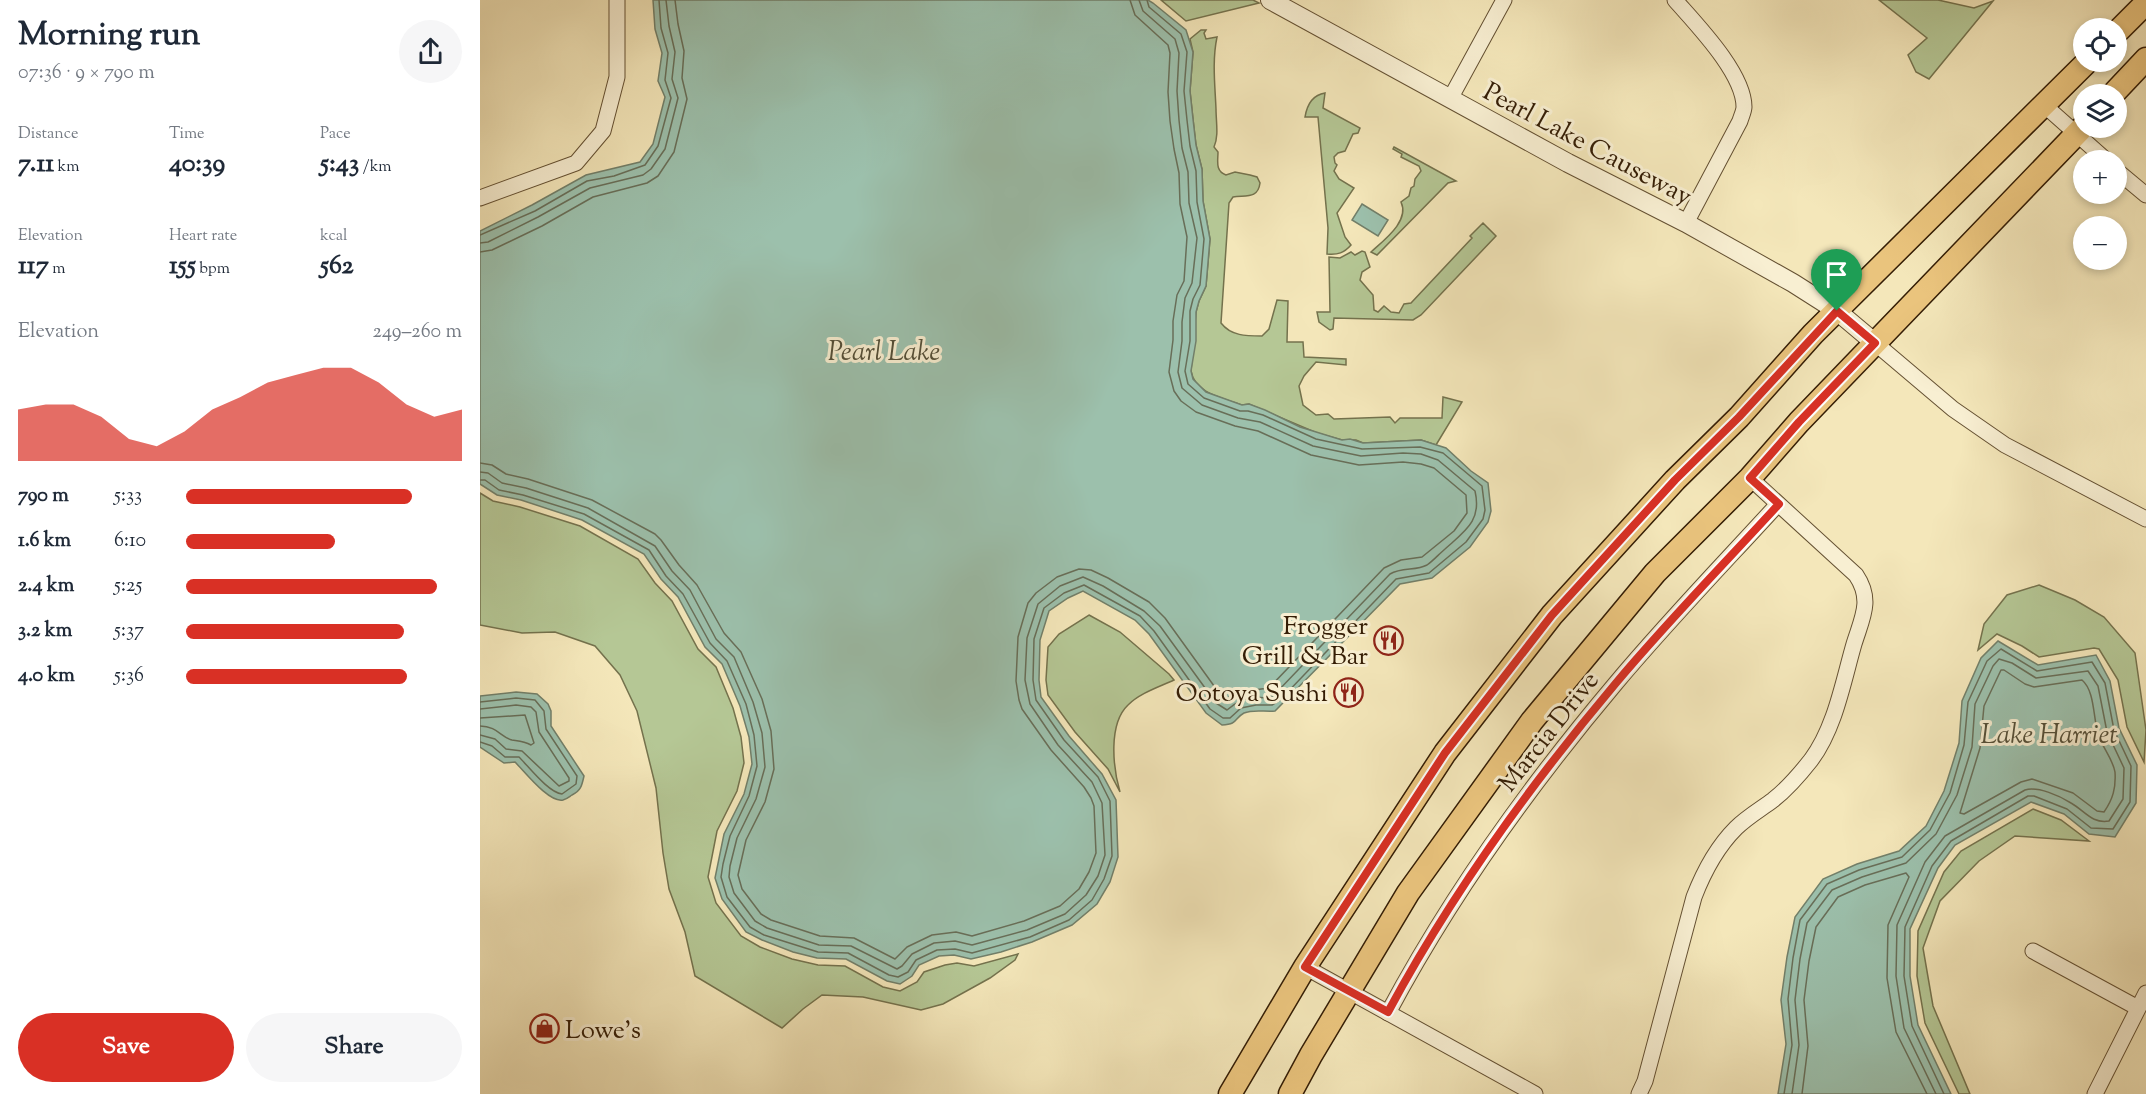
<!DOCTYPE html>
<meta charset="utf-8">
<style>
:root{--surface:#fff;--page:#f6f6f7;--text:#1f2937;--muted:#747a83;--accent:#d93025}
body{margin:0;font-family:"Sorts Mill Goudy",serif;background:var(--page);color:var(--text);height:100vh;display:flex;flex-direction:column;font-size:22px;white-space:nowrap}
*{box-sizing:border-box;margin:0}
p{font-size:20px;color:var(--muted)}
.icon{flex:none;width:33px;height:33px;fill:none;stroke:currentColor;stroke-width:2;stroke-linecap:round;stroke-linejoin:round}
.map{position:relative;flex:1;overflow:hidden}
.side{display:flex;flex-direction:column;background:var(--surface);width:480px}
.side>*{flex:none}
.controls{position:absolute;left:1593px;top:18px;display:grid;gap:12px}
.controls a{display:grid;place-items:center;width:54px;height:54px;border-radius:50%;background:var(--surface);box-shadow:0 3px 9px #0003;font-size:30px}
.pin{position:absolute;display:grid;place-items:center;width:51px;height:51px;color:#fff;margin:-62px -26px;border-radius:50% 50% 50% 0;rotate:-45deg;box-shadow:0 0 6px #0007}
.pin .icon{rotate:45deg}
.round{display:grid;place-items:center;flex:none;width:63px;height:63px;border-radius:32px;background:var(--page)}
.summary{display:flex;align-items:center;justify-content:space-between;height:102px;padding:0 18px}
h1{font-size:33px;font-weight:700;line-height:45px}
.metrics{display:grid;grid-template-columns:repeat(3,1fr);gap:9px;height:102px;padding:6px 18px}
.metrics div{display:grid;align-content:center}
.metrics b{font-size:26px;font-weight:700}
.metrics small{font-size:16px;font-weight:400}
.metrics p{font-size:16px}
.chart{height:168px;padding:12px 18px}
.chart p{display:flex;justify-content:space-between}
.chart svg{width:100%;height:108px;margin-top:6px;fill:var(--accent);opacity:.7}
.action{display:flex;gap:12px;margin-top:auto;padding:12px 18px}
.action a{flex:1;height:69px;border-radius:36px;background:var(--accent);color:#fff;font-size:24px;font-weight:700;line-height:69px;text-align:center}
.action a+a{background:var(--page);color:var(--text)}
ul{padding:0 18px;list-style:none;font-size:20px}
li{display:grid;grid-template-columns:96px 72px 1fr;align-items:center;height:45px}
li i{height:15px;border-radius:8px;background:var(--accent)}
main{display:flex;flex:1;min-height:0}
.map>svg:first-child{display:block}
.green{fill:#b5c795;stroke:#74724d;stroke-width:1.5}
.water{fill:#9cc0ac;stroke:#727f69;stroke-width:1.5}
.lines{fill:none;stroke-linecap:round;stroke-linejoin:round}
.shore{stroke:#686e58;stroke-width:1.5}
.minor-casing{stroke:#645032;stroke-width:17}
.tertiary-casing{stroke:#645032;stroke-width:20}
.primary-casing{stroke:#341d05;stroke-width:25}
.minor{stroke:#f8efd2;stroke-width:15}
.tertiary{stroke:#f8efd2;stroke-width:18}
.primary{stroke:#eac47d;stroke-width:22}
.route-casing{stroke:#fff;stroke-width:12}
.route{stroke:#d93025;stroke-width:8}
.labels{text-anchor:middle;stroke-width:6;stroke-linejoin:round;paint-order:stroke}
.street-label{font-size:26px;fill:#341d05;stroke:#f8efd2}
.poi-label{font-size:26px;fill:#341d05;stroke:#f8efd2;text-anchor:end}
.water-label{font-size:27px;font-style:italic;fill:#534e37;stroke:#f8efd2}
</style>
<main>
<section class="side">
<div class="summary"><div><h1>Morning run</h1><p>07:36 · 9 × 790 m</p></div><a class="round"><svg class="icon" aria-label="share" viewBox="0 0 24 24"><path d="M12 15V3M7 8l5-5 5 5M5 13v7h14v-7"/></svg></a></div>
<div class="metrics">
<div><p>Distance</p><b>7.11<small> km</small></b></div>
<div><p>Time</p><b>40:39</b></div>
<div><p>Pace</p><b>5:43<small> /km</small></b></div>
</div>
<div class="metrics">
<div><p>Elevation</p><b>117<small> m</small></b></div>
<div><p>Heart rate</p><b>155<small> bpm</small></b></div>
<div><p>kcal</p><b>562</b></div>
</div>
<div class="chart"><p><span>Elevation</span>249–260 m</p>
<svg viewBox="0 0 160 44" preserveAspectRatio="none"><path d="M0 44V23L10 21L20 21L30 26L40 35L50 38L60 32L70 23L80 18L90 12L100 9L110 6L120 6L130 12L140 21L150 26L160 23V44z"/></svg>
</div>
<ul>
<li><b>790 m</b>5:33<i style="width:82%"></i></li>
<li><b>1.6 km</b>6:10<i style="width:54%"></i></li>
<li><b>2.4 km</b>5:25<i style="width:91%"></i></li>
<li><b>3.2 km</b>5:37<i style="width:79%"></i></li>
<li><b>4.0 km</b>5:36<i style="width:80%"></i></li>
</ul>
<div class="action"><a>Save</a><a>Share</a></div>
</section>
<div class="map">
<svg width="1666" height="1094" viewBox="0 0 1666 1094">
<rect width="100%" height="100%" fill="#f4e7ba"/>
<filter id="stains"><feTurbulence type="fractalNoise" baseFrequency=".00333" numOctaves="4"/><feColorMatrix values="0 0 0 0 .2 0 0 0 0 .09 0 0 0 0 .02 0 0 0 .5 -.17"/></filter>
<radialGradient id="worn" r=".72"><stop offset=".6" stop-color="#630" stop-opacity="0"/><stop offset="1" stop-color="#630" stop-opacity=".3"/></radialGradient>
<g class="green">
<path d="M681,0H773L779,3L706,21Z"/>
<path d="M1399,0H1458L1494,8L1513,1L1449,79L1436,72L1428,55L1447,38Z"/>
<path d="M721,30H726L724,33L726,39L737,37C732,61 735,85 736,109C736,122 739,136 734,147L738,152C738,161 735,171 746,175L755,172L770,175L777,177L780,183C778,199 766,195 753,197L749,203L741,323C751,336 766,336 782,336L789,329L797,300L808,301L807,342H823L824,357L866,359V365L836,362L824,376L819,386L823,405L836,415L848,414L854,419L910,417L915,423L920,418H962L963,397L982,402L956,445L941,440L883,443L876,440H862L837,433L769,404L762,405C743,398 715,394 711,371L716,312L719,301L726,286L730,239L723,201L722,169L716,145L713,119L710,91L713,52L710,39Z"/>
<path d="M845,93L843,108L880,128L878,133L873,134L865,151L858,153L854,157L855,163L857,165L854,171L859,179L874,188L857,213L865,237L871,245C864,253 858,255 847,254L848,228L838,117H825C827,105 832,95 845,93Z"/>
<path d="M914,147L976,181L968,183L897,255L891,252C904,240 930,221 921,202L929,196L931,188L934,186L935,179L941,171L939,166L921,157L922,154L913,149Z"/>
<path d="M1003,223L1016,236L941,315L933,320L854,318L853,329L850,330L839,322L837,312H850L849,257L860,258L871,252L875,255L882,251L885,252L890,267L882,272L880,280L893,295L894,310L898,312L904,306L911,312L919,313L924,304L931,303L992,238L990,236Z"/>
<path d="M0,493L13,501L40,507L100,526L158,559L175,583L192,601L218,649L236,667L253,708L261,737L264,763L257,791L237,831L228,877L236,903L261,936L280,947L312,959L338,965L365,966L403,987L420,991L437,982L444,972L465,965L477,963L494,966L538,954L535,960L510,978L463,1004L441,1010L383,997L342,995L323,1009L302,1028L215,976L205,932L189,889L183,853L176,788L157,711L140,675L115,646L75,632L42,633L0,625Z"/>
<path d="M1559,585L1595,600L1624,617L1655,653L1666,730L1664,762L1647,727L1638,680L1619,649L1614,648L1559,657L1542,646L1517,634L1498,650L1504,624L1527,595Z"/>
<path d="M609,615L640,632L689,674L694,680C679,687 660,693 648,705C628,724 633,768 640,792L628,769L595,732L568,695L566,680L568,647L579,634Z"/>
<path d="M1553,809L1581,820L1609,841L1535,836L1499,861L1460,901L1443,948L1453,1006L1490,1094H1479L1445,1023L1437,976L1438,931L1464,872L1481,851Z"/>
</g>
<g class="water">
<path d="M173,0H668L673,3L706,30L713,52L710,91L713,119L716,145L722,169L723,201L730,239L726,286L719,301L716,312V341L711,371L713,379L726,392L762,405L769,404L785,410L820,427L862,440L870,439L883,443L941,440L966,448L991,471L1008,483L1011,511L1008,522L990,547L952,578L920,584L795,711C785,712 773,709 764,713C753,719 759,724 742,725L726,713L669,634L655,620L603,591L588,598L569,611L560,640L559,680L561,697L589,736L622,774L636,800L638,857L630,882L617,904L592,925L552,942L521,952L491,959L474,955L459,956L439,965L432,976L420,984L407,981L366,959L337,958L313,952L282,940L266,932L242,899L235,878L244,834L264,794L272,764L269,737L260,706L242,664L225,647L198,597L181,579L164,554L102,520L41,500L17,495L0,484V231L52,205L106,175L160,162L173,144L185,97L178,81L182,53L175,29Z"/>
<path d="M882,204L908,220L898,236L872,220Z"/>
<path d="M1518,641L1558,665L1616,655L1630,681L1639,728L1657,765L1656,803L1635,837L1609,834L1584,814L1551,802L1475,845L1458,868L1430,929V976L1438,1025L1471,1094H1298L1306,1044L1301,1000L1307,957L1315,917L1343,879L1377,864L1419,851L1446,826L1464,791L1479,743L1482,701L1501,658Z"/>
<path d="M36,692L57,694L68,704L71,711V726L104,776C102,785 101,791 92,795C89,797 87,799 83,800C69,803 45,772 35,762L24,763L0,747V696Z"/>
</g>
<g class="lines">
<g class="shore">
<path d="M0,235L55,211L107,181L134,176L165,165L178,146L191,98L185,80L188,53L181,28L179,0"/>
<path d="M0,243L8,242L58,217L110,188L163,175L171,169L185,149L198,98L192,79L195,52L189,26L186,0"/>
<path d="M0,252L12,250L62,226L113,197L167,183L178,176L194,152L207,99L202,78L204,51L198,24L195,0"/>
<path d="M0,463L12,465L26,474L48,479L112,500L175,534L181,540L199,565L217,585L244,633L261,652L282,699L291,731L294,769L285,802L266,840L258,875L262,889L281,914L291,920L340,936L374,938L415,959L427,947L452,935L476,932L492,936L544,921L580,906L599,889L609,872L616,853L614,806L611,798L604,787L571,750L542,709L539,700L536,681L538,637L548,603L556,593L577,577L599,569L611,570L628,578L669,602L685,618L742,697L746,699L758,692L789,688L904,568L921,560L942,557L974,531L987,513L986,495L954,468L941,464L923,462L879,465L831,455L778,431L755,426L716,412L701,401L694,391L689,372L693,340V321L697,295L704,281L707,237L700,204L699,173L694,149L690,121L688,92L690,53L688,45L655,15L650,0"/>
<path d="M0,472L8,473L22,483L46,488L108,508L175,546L192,571L210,590L236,639L254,657L273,702L282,733L285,767L276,799L257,838L250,866L249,877L254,893L275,921L287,928L339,945L371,946L417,969L422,966L432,954L454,943L475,941L492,945L547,930L585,914L606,895L618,876L625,855L622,803L612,782L578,745L550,704L545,680L547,638L558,604L580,586L603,577L623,586L664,611L680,626L736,703L747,710C755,703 763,698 775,697C783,697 788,700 795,694L910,574C922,567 936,571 947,565C953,561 959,554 965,549C985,531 1002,521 995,491L958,460L941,454L923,453L881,456L833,446L780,422L758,418L722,405L702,388L698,372L702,341V322L705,298L712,283L717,238L709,203L708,172L702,148L699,120L697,91L699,53L695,39L663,11L659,0"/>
<path d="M0,480H5L19,490L43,495L104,514L169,550L186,576L203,594L230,643L247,661L266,704L274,735L277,766L269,796L250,836L243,864L241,877L247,897L270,927L284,935L338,952L368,953L409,975L418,977L428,972L436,960L457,950L475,949L492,953L550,937L589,920L612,900L624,879L632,856L630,801L618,777L584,740L556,700L553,680L554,639L564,608L584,593L604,585L660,616L674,631L730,709L743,718H750L761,708L776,705H792L800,700L916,579L949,573L986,542L1003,519L1005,510L1002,486L963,453L940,447L882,449L836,439L783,415L768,411H760L724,398L708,384L705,371L710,341V311L713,299L720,285L724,239L717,202L716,171L710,146L707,120L704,91L707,52L701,34L669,7L667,0"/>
<path d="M1521,670H1524L1545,684L1554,687L1602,680C1615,691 1613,718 1618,733C1621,746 1633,759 1635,772C1636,788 1633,799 1624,812L1617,811L1593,793L1552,779L1541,782L1484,814L1480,813L1500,748L1504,706Z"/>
<path d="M0,702L36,698L55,700L64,711L66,729L97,776L96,784L82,794C69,793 49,767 39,757H25L12,746L0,742"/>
<path d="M0,709L36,705L51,707L56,712L59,732L89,778V781L79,786L42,751L26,749L15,739L0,735"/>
<path d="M0,718L45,715L54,743L51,745C44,741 39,741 32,740C22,738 17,726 0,726"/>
<path d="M1304,1094L1312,1045L1308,999L1313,958L1320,920L1347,884L1379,870L1422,857L1450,830L1470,793L1484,745L1488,702L1507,661L1521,649L1557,671L1612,662L1625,683L1634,730L1651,766L1650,802L1633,829L1611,828L1587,809L1554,796H1548L1471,841L1452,866L1425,927L1424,976L1432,1026L1464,1094"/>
<path d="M1312,1094L1319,1045L1315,1000L1320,959L1327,923L1352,890L1382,877L1426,863L1456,834L1477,795L1492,747L1495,704L1513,666L1519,659L1532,663L1556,678L1608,671L1618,686L1627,732L1644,768L1643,799L1629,821C1612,824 1605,811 1591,803C1580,796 1558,786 1545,790L1465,836L1445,862L1417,925L1416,976L1424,1028L1456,1094"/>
<path d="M1322,1094L1328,1046L1324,1000L1329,961L1336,927L1358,897L1385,885L1426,873L1429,877L1408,925L1407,978L1416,1032L1447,1094"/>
</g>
<defs>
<g id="minor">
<path d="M1195,0C1216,24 1264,73 1264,107C1264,111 1261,117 1260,121L1206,223"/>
<path d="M970,99L1024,0"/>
<path d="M1564,105L1626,160"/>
<path d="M1636,170L1666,195"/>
<path d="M0,198L96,163L123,131L137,77V0"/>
<path d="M1395,343L1473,409L1525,445L1666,519"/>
<path d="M1553,951L1658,1008"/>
<path d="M825,967L1055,1094"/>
<path d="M908,1013C971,895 1050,785 1136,683C1188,621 1244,563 1298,504"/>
<path d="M1159,1094L1165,1081L1214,897C1224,871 1236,848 1256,828C1267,817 1281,809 1293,800C1307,789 1320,774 1331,760C1355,728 1363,682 1374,644C1382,618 1393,600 1376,575L1270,478"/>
<path d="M1615,1094L1666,993"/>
</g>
<path id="tertiary" d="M790,0L1088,163L1206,223L1313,283L1357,311L1395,343"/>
<g id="primary">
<path d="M1636,33L1666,3"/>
<path d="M1633,94L1666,59"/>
<path d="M750,1094L825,967L965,753L1072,615L1195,480L1259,417L1333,334L1607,62"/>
<path d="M810,1094L831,1055L928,893L1052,721L1175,573L1270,478L1319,422L1604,126"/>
</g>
</defs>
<use href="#minor" class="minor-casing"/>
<use href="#tertiary" class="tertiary-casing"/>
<use href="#primary" class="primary-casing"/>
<use href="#minor" class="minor"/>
<use href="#tertiary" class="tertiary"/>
<use href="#primary" class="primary"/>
</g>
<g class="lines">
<defs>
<path id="route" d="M1357,311L1395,343L1319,422L1270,478L1299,504C1245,563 1188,621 1136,683C1050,785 971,895 908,1012L825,967L965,753L1072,615L1195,480L1259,417Z"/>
</defs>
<use href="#route" class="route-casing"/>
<use href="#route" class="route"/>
</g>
<defs>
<symbol id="restaurant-ring" viewBox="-11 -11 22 22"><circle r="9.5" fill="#f8efd2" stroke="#8f2418" stroke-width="1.5"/><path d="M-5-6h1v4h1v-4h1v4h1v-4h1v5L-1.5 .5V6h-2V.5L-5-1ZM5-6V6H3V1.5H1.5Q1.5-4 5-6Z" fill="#8f2418"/></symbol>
<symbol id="shop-ring" viewBox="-11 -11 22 22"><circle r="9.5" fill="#f8efd2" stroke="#8f2418" stroke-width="1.5"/><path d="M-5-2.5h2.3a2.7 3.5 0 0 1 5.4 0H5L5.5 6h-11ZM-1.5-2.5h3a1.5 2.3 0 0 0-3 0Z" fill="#8f2418"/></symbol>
</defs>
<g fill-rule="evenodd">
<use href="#restaurant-ring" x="892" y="624" width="33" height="33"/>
<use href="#restaurant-ring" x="852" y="676" width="33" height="33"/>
<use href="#shop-ring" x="48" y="1012" width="33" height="33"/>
</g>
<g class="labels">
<g class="street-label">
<text transform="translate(1108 143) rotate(28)" y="9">Pearl Lake Causeway</text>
<text transform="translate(1068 731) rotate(-52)" y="9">Marcia Drive</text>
</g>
<g class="poi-label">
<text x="888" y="634">Frogger<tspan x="888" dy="30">Grill &amp; Bar</tspan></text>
<text x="848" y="701">Ootoya Sushi</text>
<text x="85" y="1038" text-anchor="start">Lowe's</text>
</g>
<g class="water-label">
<text x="404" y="360">Pearl Lake</text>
<text x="1569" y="743">Lake Harriet</text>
</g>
</g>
<rect width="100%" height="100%" filter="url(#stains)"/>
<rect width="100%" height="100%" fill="url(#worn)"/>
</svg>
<div class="controls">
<a><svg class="icon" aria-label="locate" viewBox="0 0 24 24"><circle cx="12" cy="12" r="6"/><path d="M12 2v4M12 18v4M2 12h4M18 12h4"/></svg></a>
<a><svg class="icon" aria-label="layers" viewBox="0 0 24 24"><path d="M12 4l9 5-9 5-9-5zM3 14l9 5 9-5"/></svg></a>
<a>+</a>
<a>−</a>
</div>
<div class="pin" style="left:1357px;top:311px;background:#1e9e55"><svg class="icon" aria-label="arrive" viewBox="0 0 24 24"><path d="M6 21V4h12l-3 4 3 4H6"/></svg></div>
</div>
</main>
